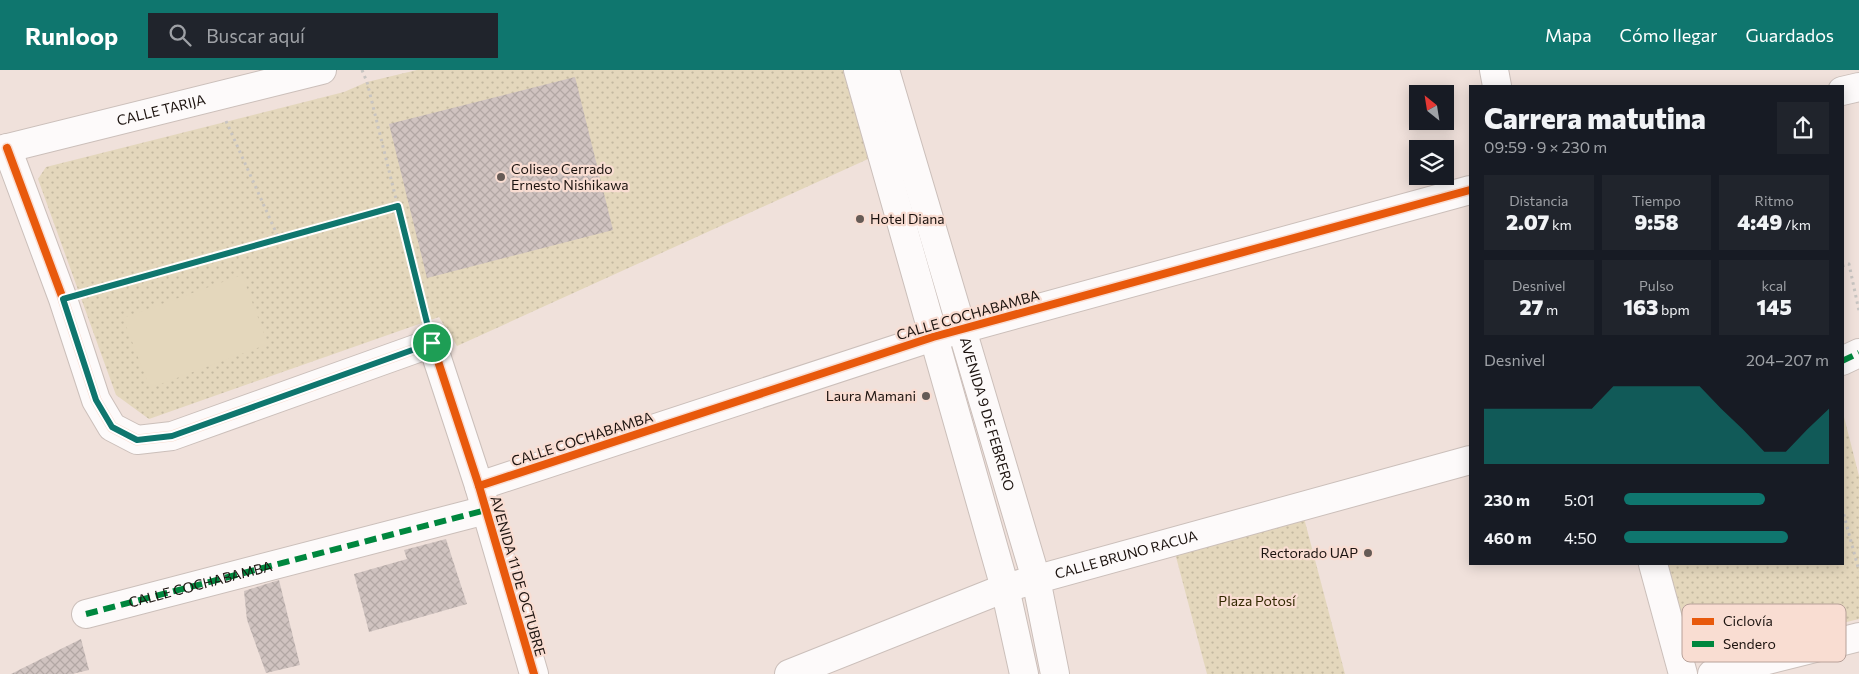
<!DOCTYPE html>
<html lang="es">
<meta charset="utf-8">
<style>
:root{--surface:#171b24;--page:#20242c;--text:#f1f3f6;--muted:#9ea1a6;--accent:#0f766e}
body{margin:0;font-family:Commissioner,sans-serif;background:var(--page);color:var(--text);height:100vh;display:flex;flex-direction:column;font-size:19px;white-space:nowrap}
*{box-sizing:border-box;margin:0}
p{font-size:16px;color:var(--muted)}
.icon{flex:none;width:28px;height:28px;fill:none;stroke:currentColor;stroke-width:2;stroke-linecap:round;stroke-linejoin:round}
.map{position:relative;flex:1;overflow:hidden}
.drawer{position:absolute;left:1469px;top:15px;width:375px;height:480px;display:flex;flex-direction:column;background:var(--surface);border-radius:0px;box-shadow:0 2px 12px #0003}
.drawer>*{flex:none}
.needle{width:32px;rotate:330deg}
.tools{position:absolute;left:1409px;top:15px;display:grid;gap:10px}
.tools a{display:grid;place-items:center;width:45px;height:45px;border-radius:0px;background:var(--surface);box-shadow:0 2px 12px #0003;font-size:25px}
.pin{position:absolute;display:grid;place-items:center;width:42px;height:42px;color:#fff;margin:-21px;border:2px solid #fff;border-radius:50%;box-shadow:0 1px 5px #0007}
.round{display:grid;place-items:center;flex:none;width:52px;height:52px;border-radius:0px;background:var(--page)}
.overview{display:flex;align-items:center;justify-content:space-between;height:85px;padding:0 15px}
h1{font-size:28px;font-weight:800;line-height:38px}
.stats{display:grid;grid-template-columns:repeat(3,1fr);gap:8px;height:85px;padding:5px 15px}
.stats div{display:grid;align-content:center;border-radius:0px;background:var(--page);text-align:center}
.stats b{font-size:21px;font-weight:800}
.stats small{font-size:14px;font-weight:400}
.stats p{font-size:14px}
.chart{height:140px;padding:10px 15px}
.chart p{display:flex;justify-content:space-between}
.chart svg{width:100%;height:90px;margin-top:5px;fill:var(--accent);opacity:.7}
ul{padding:0 15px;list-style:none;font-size:16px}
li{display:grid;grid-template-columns:80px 60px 1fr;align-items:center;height:38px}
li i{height:12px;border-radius:6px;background:var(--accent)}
header{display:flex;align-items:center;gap:30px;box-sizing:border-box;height:70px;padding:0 25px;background:var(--accent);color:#fff}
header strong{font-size:24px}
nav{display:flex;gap:28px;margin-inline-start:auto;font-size:18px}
.search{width:350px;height:45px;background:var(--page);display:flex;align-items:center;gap:12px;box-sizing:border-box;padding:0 18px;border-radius:0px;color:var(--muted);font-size:19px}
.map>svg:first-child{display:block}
.green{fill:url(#green-dots)}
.pitch{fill:#e4d7bc}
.building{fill:url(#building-cross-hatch)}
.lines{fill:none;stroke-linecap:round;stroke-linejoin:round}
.minor-casing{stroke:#cbbfba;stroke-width:30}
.major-casing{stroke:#cbbfba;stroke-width:30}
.path{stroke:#c8c4c1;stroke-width:3;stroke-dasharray:2.5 4;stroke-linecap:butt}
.minor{stroke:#fdfafa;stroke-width:28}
.major{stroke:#fdfafa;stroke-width:28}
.quiet{stroke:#00873e;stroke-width:6;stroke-dasharray:12 6;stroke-linecap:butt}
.cycleway-casing{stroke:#f9ddd2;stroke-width:11}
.cycleway{stroke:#e8590c;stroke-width:8}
.route-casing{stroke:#fff;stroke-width:10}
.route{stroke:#0f766e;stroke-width:6}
.poi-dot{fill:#665b56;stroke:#f9ddd2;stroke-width:2}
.labels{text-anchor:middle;stroke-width:4.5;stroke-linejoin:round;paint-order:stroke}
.street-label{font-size:14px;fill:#1c130f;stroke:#f9ddd2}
.poi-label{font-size:14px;fill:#1c130f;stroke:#f9ddd2;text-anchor:start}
.park-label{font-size:14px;fill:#332800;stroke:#f9ddd2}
.key{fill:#f9ddd2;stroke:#b7a098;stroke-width:1}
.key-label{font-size:14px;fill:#1c130f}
</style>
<header>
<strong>Runloop</strong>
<div class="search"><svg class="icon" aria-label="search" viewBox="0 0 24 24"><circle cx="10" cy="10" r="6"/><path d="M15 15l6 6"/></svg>Buscar aquí</div>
<nav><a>Mapa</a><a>Cómo llegar</a><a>Guardados</a></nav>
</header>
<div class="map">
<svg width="1859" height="604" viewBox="0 0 1859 604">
<defs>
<pattern id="green-dots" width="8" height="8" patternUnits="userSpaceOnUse" patternTransform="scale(1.25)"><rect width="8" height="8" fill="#e4d7bc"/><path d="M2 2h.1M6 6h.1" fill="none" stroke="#c3b8a0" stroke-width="1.8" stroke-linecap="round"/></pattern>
<pattern id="building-cross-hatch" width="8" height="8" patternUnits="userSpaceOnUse" patternTransform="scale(1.25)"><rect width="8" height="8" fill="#d0c3c0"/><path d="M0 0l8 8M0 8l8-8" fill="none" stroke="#b2a7a4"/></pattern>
</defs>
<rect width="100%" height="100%" fill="#f0e1db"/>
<g class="green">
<path d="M417,0H844L868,89L457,276L439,247L149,349L116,325L38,109L46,97L344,22L367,12Z"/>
<path d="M1843,343L1859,406V549L1712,585L1695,583L1688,572L1667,494H1842Z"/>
<path d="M1304,448L1345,604H1207L1175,483Z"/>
</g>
<path class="pitch" d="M242,205L268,274L150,318L123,248Z"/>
<g class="building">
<path d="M575,7L613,160L427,208L389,54Z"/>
<path d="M446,469L467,534L369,562L354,504L407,489L404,480Z"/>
<path d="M279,510L300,595L266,603L247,550L244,521Z"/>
<path d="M81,569L89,600L72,604H11Z"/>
</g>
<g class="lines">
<defs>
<g id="minor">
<path d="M1494,0L1497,16"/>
<path d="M1842,21L1859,17"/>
<path d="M7,78L63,229L96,330L112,357L137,370L172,366L432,273L479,416L534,604"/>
<path id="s1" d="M0,80L322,0"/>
<path d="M1842,291L1859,283"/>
<path d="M479,416L933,267L1470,120"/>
<path d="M1653,494L1683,604"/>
<path d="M86,544L486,440"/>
<path id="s2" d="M789,604L1005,518L1470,390"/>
<path d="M1712,604L1859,567"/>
</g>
<g id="major">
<path d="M858,0L1005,518L1024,604"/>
<path id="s3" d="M885,0L1036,509L1055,604"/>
</g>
</defs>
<use href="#minor" class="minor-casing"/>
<use href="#major" class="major-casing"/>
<g class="path">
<path d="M362,0L367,12L425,246"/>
<path d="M226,51L279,169"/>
<path d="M1842,196L1849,194L1859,241"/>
<path d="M91,222L398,136"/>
<path d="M1842,438L1859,501"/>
</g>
<use href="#minor" class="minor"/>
<use href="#major" class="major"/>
<g class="quiet">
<path d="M1842,291L1859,283"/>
<path id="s4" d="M86,544L486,440"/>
</g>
<defs>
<g id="cycleway">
<path d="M7,78L63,229L96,330L112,357L137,370L172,366L432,273L479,416L534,604"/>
<path d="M479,416L933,267L1470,120"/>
</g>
</defs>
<use href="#cycleway" class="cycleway-casing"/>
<use href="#cycleway" class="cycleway"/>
</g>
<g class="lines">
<defs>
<path id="route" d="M398,136L432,273L172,366L137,370L112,357L96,330L63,229Z"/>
</defs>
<use href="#route" class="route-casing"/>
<use href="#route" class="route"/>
</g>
<g class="poi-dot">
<circle cx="501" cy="107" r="5"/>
<circle cx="860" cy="149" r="5"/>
<circle cx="926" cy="326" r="5"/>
<circle cx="1368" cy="483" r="5"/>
</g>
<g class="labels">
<g class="street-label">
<text dy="5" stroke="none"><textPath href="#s1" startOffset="166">CALLE TARIJA</textPath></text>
<text transform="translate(968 245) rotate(-16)" y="5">CALLE COCHABAMBA</text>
<text dy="5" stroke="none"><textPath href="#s3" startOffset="359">AVENIDA 9 DE FEBRERO</textPath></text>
<text transform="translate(582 369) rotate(-18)" y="5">CALLE COCHABAMBA</text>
<text dy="5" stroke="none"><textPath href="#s2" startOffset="358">CALLE BRUNO RACUA</textPath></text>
<text transform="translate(518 506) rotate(74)" y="5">AVENIDA 11 DE OCTUBRE</text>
<text dy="5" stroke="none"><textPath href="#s4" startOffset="118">CALLE COCHABAMBA</textPath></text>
</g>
<g class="poi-label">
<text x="511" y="104">Coliseo Cerrado<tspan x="511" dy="16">Ernesto Nishikawa</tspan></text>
<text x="870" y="154">Hotel Diana</text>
<text x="916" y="331" text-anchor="end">Laura Mamani</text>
<text x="1358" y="488" text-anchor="end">Rectorado UAP</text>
</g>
<g class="park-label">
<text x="1257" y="536">Plaza Potosí</text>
</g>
</g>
<rect x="1682" y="534" width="164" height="58" rx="8" class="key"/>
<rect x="1692" y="548" width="22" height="7" fill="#e8590c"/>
<rect x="1692" y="571" width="22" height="6" fill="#00873e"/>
<g class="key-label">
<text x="1723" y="556">Ciclovía</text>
<text x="1723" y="579">Sendero</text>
</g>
</svg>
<div class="tools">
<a><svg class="needle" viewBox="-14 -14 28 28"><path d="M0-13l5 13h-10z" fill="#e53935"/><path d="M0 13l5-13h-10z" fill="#9ea1a6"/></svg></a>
<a><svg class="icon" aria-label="layers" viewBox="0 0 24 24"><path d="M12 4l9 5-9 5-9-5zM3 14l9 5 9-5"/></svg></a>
</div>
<div class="pin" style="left:432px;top:273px;background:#1e9e55"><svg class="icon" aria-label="arrive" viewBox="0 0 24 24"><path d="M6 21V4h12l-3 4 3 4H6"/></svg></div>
<section class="drawer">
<div class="overview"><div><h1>Carrera matutina</h1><p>09:59 · 9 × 230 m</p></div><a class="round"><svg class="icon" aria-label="share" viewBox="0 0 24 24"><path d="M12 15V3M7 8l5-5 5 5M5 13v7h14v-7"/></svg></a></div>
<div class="stats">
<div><p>Distancia</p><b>2.07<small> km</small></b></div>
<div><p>Tiempo</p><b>9:58</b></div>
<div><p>Ritmo</p><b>4:49<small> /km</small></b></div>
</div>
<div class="stats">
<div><p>Desnivel</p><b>27<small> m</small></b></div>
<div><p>Pulso</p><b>163<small> bpm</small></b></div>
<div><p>kcal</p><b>145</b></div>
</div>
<div class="chart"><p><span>Desnivel</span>204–207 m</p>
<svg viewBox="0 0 160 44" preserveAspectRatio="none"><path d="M0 44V17L10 17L20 17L30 17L40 17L50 17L60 6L70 6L80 6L90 6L100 6L110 17L120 27L130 38L140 38L150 27L160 17V44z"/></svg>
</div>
<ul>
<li><b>230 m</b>5:01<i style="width:69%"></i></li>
<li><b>460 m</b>4:50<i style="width:80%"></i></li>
</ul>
</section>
</div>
